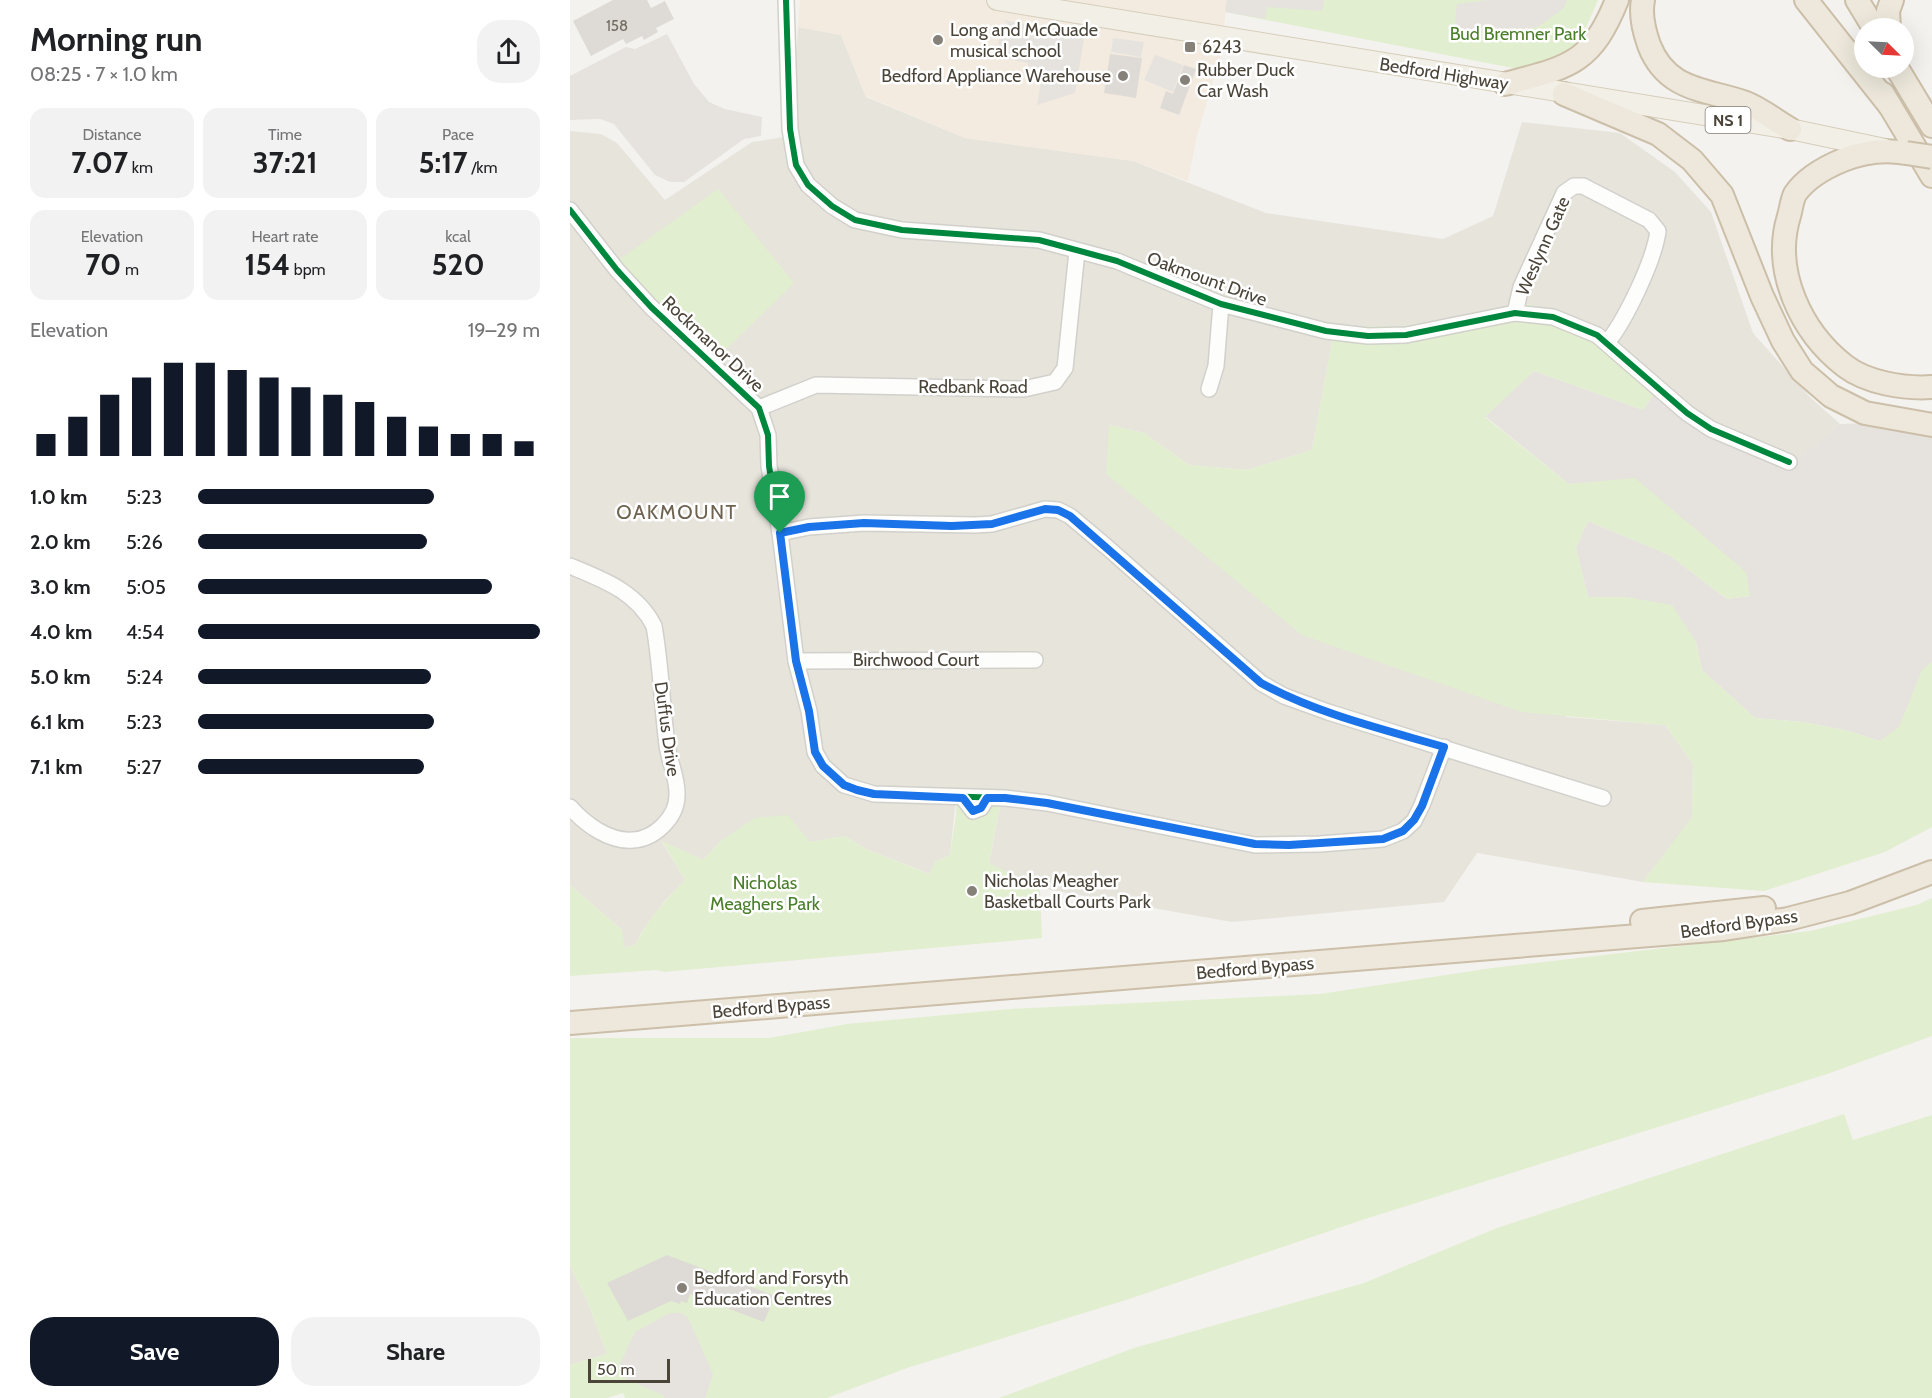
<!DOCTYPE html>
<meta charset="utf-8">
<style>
:root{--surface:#fff;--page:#f2f2f2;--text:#202124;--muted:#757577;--accent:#111827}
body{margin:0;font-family:Cabin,sans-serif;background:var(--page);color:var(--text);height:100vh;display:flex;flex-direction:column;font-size:22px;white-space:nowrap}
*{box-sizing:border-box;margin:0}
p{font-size:20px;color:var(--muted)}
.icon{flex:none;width:33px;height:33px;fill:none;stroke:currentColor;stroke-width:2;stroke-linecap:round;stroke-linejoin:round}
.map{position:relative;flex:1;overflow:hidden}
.sheet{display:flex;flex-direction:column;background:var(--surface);width:570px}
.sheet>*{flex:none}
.needle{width:39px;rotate:114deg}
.fabs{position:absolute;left:1284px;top:18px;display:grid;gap:12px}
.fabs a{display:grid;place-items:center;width:60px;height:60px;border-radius:50%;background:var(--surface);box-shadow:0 6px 24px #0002;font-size:30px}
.scale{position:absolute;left:18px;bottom:15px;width:82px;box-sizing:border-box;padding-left:6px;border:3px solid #4b4439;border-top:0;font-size:16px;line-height:21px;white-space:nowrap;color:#4b4439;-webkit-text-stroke:4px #fff;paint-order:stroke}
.pin{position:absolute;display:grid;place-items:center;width:51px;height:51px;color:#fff;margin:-62px -26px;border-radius:50% 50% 50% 0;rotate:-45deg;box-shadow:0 0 6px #0007}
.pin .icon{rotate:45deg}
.round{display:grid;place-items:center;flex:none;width:63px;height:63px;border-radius:24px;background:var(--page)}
.overview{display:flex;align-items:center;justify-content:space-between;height:102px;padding:0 30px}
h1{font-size:33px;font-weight:800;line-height:45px}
.metrics{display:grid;grid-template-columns:repeat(3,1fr);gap:9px;height:102px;padding:6px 30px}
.metrics div{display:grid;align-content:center;border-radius:15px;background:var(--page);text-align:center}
.metrics b{font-size:30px;font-weight:800}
.metrics small{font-size:16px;font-weight:400}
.metrics p{font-size:16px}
.chart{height:168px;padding:12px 30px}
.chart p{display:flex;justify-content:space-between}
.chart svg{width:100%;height:108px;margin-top:6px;stroke:var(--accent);stroke-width:6}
.button{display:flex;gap:12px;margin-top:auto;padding:12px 30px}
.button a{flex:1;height:69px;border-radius:24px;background:var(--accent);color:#fff;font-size:24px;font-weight:800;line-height:69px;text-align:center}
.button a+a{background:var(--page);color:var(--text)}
ul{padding:0 30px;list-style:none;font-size:20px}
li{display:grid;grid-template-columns:96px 72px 1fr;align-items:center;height:45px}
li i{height:15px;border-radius:8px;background:var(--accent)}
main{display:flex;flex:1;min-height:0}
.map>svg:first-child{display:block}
.residential{fill:#e7e4dc}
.commercial{fill:#f3ebdf}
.industrial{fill:#e6e2de}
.green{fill:#e1eecf}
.parking{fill:#e6e3df}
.building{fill:#dedbd6}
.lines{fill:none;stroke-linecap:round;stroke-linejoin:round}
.minor-casing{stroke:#d2d0cb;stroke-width:18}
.major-casing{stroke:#d6cebb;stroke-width:22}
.highway-casing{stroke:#ccbfa9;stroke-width:26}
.minor{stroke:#fdfdfc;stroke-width:15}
.major{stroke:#f2efe6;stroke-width:20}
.highway{stroke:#ede8db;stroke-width:22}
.highway-bridge-casing{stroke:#ccbfa9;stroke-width:26;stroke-linecap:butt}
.highway-bridge{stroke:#ede8db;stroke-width:22}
.cycleway-casing{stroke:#fff;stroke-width:10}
.cycleway{stroke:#00873e;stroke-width:6}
.route-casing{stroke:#fff;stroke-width:12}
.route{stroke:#1a73e8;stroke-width:8}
.poi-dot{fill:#868178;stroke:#fff;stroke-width:2}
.labels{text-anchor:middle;stroke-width:5;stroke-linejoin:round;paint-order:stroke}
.number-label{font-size:15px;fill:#706a61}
.shield{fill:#fff;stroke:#817c74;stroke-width:1.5}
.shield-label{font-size:16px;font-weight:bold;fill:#4b4439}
.poi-label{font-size:18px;fill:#4b4439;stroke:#fff;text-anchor:start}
.park-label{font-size:18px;fill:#4a7f2a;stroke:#fff}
.street-label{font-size:18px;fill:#4b4439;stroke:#fff}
.neighbourhood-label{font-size:20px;letter-spacing:1.5px;fill:#6e6250;stroke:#fff}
</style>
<main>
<section class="sheet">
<div class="overview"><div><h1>Morning run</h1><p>08:25 · 7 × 1.0 km</p></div><a class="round"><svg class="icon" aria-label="share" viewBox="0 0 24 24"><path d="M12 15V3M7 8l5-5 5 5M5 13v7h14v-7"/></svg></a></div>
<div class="metrics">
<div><p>Distance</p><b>7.07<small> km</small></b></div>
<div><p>Time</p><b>37:21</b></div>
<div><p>Pace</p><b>5:17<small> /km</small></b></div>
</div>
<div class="metrics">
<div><p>Elevation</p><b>70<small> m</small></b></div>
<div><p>Heart rate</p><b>154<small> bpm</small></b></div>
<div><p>kcal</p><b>520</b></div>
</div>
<div class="chart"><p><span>Elevation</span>19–29 m</p>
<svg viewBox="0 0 160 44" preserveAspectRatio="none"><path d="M5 44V35M15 44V28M25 44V19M35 44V12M45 44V6M55 44V6M65 44V9M75 44V12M85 44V16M95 44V19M105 44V22M115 44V28M125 44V32M135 44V35M145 44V35M155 44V38"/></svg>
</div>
<ul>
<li><b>1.0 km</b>5:23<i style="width:69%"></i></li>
<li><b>2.0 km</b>5:26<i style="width:67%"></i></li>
<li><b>3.0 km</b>5:05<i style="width:86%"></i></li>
<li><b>4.0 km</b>4:54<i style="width:100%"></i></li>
<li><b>5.0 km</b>5:24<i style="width:68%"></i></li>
<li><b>6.1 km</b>5:23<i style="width:69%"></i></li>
<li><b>7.1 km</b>5:27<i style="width:66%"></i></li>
</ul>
<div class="button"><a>Save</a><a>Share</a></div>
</section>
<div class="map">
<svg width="1362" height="1398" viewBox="0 0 1362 1398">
<rect width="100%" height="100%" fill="#f4f2ee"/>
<g class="residential">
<path d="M228,27L271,35L296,97L395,138L563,161L696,213L873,239L923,216L952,122L1050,133L1105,172L1141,212L1183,333L1241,398L1270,424L1228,461L1135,419L960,304L832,326H765L742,450L677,470L619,465L574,433L539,425L997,717L1095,725L1123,764L1122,818L1073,882L907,853L874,902L662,922L470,888L419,864L433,790L387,789L380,855L365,862L360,874L296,849L275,836L240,842L180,823L152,840L133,860L92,842L115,880L93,903L71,933L66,944L54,948L52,930L0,885V131L31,134L47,143L95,200L182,142L227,135L226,64Z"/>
<path d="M0,1266L16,1298L37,1354L0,1365Z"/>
</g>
<path class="commercial" d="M230,0H657L651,54L627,136L618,181L563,161L395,138L296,96L271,35L228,27Z"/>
<path class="industrial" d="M964,371L1073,410L1091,384L1135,419L1228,460L1270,424L1305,423L1362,436V662L1352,671L1329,728L1310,741L1279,731L1234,722L1185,718L1132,670L1126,642L1057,597H1018L1006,548L1018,521L1099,555L1157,599L1180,596L1102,512L1065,479L999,484L915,416Z"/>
<g class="green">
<path d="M657,0H1028C1007,49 1006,55 953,70L655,12Z"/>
<path d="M148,189L224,283L142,363L46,262Z"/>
<path d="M960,304L1028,333L1091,384L1073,410L964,371L915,417L999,484L1065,478L1176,572L1180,596L1157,599L1099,555L1018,521L1006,548L1018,597H1057L1102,605L1126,642L1132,670L1185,718L1234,722L1279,731L1310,741L1329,727L1352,670L1362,662V827L1315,852L1194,891L1073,882L1122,817L1123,764L1095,725L952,712L732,635L536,474L539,425L574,433L619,465L677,470L742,450L765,326H832Z"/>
<path d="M387,789L433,790L419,863L470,888L472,938L94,972L86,970L0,976V885L52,930L55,948L66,944C77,919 96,900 115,880L92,841L133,860L152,840L185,818L218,815L240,842L275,836L296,849L359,874L365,862L380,855L386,814Z"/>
<path d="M1362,898V1036L1257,1074L795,1219L559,1299L337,1368L257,1398H55L53,1393L37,1398H0V1365L37,1354L16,1298L0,1266V1038H199L277,1024L440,1009L750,994L922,968L1240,931L1347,905Z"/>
<path d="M1274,1114L1283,1140L1362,1115V1398H429L564,1348L794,1283L927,1228Z"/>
</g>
<g class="parking">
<path d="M657,0H754L752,11L697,7L695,19L655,12Z"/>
<path d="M918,0H997L994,8L969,26L945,33L884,31L887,4Z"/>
<path d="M434,20L454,24L453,32L482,36L484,26L515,32L505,93L467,105L473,69L458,66V63L427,57L430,29L441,28Z"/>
<path d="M97,34L124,84L139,102L155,109L192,117L191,136L174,139L114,182H100L85,175L44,124L30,119L0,120V76L56,47L65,49Z"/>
<path d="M543,38L574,42L571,57L541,52Z"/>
<path d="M585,55L613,65L603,92L574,80Z"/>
<path d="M100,1313H112L118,1318L143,1374L135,1398H95L93,1395L56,1379L50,1364L65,1332Z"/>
</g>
<g class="building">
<path d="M43,0H77L81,8L95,1L104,19L86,28L88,32L74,40L72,36L56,44L53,39L21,56L3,21Z"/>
<path d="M540,54L572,58L566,98L534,93Z"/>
<path d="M614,65L626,69L609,115L590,108L596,91L603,94Z"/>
<path d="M97,1255L205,1296L194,1322L120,1294L117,1303L111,1301L110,1304L101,1301L58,1321L37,1283Z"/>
</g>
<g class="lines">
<defs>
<g id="minor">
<path d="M216,0L220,129L226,165L238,185L262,206L285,220L332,230L469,240L547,261L651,304L756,331L798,336L836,335L945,313L983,317L1027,335L1117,413L1141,429L1219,462"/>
<path d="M0,210L47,270L81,307L189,408L198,435L199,466L210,533L226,661L239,711L245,752L253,766L274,785L304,794L435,798L477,803L685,845L750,844L813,839L833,831L844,821L852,805L874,747"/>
<path d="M945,313L951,287L994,193L1004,186H1013L1079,220L1088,231C1084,261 1056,319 1037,343"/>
<path d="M639,389L646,366L651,304"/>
<path d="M189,408L246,385L454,389L485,382L495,368L507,251"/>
<path d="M210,533L239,527L294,523L405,525L422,524L475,509L488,510L500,516L538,548L691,683L714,696L758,712L1033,798"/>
<path d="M0,566C34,580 67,592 84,626C91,665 92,706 97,745C99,761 108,779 107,795C107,818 84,839 63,840C39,842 15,824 0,807"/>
<path d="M226,661L465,660"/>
<path d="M393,798L403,811L411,808L417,798"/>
</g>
<path id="major" d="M427,0L1220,129L1315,149"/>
<g id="highway">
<path d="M1073,0C1070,15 1074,31 1079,45C1097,92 1137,89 1176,103C1191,109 1206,121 1220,129"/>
<path d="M1236,0L1320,106"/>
<path d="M1287,0L1304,28"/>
<path d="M1319,28L1318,11L1322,0"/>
<path d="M1327,68L1362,126"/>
<path d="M935,84C998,67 1021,65 1047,0"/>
<path d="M994,94L1088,134L1122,160L1152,195L1192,296L1213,341L1232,371L1261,396L1295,413L1362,425"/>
<path d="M1313,94L1362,176"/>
<path d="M1336,153C1315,149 1293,152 1273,160C1256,167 1236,178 1225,194C1222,200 1221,209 1219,216C1202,271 1231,332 1275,366C1297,383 1335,389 1362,387"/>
<path d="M1072,921L1194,908"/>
<path d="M0,1023L1154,929L1218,919L1280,903L1362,872"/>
</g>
</defs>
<use href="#minor" class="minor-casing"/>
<use href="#major" class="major-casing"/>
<use href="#highway" class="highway-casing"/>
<use href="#minor" class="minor"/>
<use href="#major" class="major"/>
<use href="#highway" class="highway"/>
<defs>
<path id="highway-bridge" d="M1336,153L1362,157"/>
</defs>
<use href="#highway-bridge" class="highway-bridge-casing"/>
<use href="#highway-bridge" class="highway-bridge"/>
<defs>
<g id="cycleway">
<path d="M216,0L220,129L226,165L238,185L262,206L285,220L332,230L469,240L547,261L651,304L756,331L798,336L836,335L945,313L983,317L1027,335L1117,413L1141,429L1219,462"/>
<path d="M0,210L47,270L81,307L189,408L198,435L199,466L210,533L226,661L239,711L245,752L253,766L274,785L304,794L435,798L477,803L685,845L750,844L813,839L833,831L844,821L852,805L874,747"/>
</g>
</defs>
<use href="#cycleway" class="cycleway-casing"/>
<use href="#cycleway" class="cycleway"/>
</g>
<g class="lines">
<defs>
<path id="route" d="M475,509L488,510L500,516L691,683C748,714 812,729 874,747L852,806L844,820L833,831L813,839L719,845L685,844L477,803L435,798H417L411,808L403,811L393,798L304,794L287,790L274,785L253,766L245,752L239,711L226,661L210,533L239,527L294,523L382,526L422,524Z"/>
</defs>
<use href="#route" class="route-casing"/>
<use href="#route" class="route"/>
</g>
<g class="poi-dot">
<circle cx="368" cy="40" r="6"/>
<rect x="614" y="41" width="12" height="12" rx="3"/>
<circle cx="553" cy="76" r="6"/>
<circle cx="615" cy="80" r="6"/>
<circle cx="402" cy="891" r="6"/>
<circle cx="112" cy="1288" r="6"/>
</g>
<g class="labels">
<g class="number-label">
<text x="47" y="31">158</text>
</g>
<rect class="shield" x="1135.5" y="107" width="45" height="26" rx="4.5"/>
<g class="shield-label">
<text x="1158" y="126">NS 1</text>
</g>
<g class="poi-label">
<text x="380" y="36">Long and McQuade<tspan x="380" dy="21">musical school</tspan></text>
<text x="632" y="53">6243</text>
<text x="627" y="76">Rubber Duck<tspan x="627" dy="21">Car Wash</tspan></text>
<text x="541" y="82" text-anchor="end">Bedford Appliance Warehouse</text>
<text x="414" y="887">Nicholas Meagher<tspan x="414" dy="21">Basketball Courts Park</tspan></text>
<text x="124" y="1284">Bedford and Forsyth<tspan x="124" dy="21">Education Centres</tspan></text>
</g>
<g class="park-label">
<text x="948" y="40">Bud Bremner Park</text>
<text x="195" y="889">Nicholas<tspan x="195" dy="21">Meaghers Park</tspan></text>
</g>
<g class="street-label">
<text transform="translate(874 74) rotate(9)" y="6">Bedford Highway</text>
<text transform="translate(973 246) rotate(-66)" y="6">Weslynn Gate</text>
<text transform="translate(637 279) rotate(20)" y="6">Oakmount Drive</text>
<text transform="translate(143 344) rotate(43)" y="6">Rockmanor Drive</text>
<text x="403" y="393">Redbank Road</text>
<text x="346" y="666">Birchwood Court</text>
<text transform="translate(97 729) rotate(82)" y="6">Duffus Drive</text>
<text transform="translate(1169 924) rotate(-8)" y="6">Bedford Bypass</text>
<text transform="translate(685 968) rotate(-5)" y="6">Bedford Bypass</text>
<text transform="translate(201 1007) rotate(-5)" y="6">Bedford Bypass</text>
</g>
<g class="neighbourhood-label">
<text x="107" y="519">OAKMOUNT</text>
</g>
</g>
</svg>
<div class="fabs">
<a><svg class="needle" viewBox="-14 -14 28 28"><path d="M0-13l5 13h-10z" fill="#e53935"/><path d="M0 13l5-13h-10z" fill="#757577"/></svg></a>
</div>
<div class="scale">50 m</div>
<div class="pin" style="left:210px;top:533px;background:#1e9e55"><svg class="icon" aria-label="arrive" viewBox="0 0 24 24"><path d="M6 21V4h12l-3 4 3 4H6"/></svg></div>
</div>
</main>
